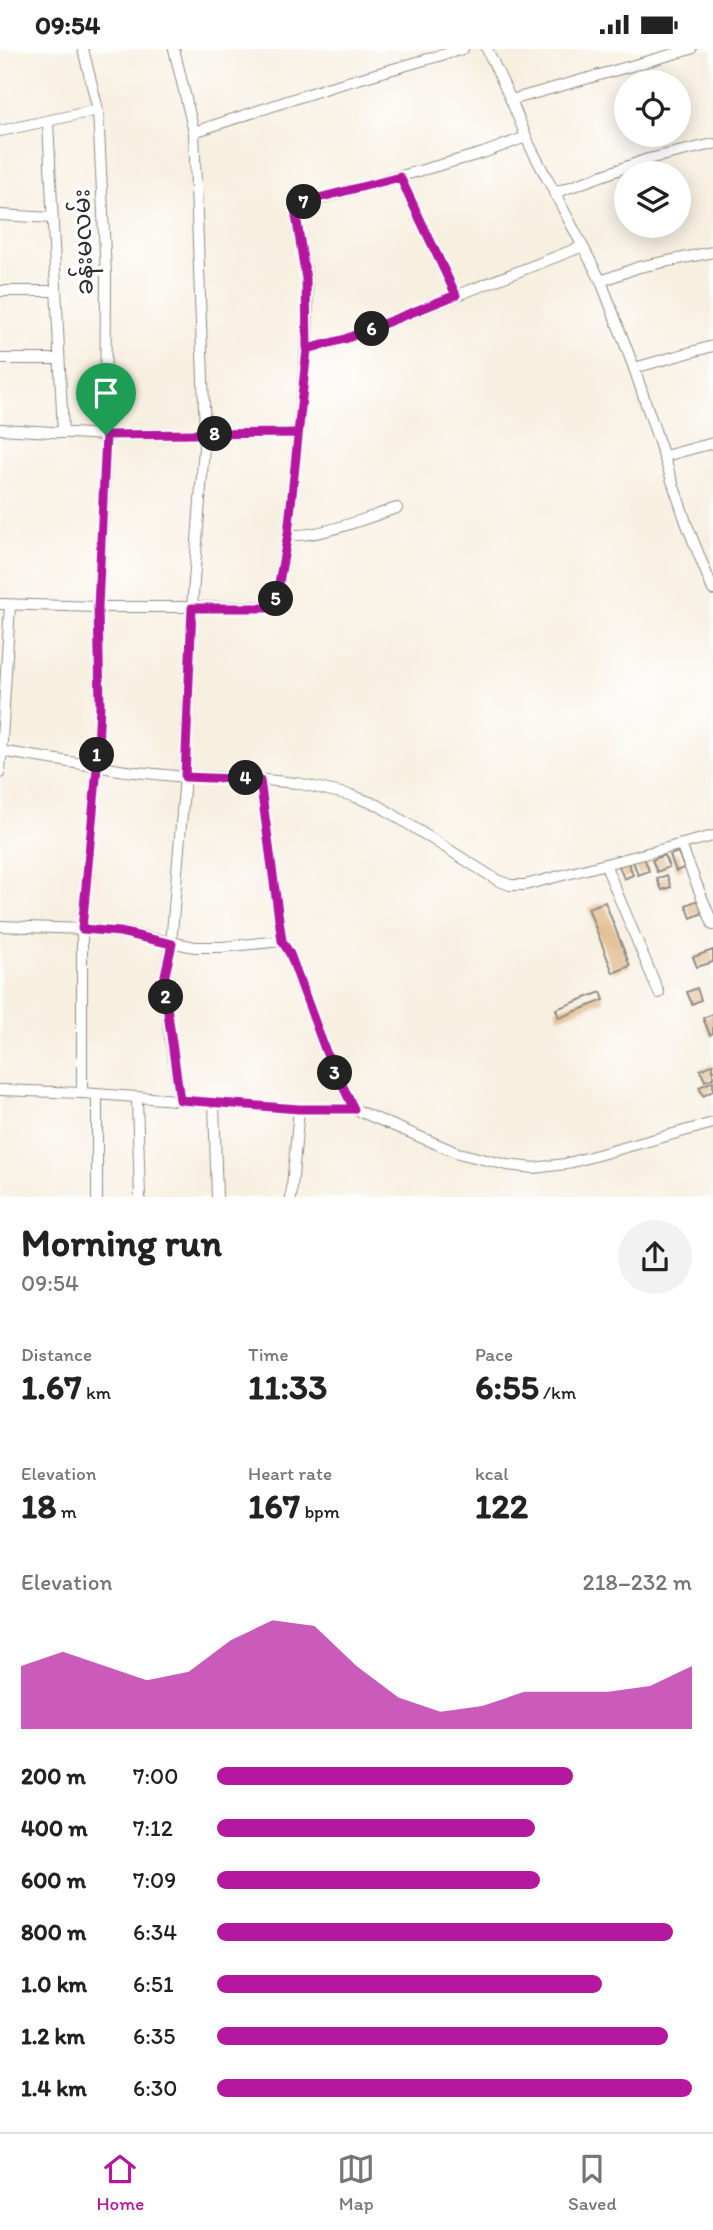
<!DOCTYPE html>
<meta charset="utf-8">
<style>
:root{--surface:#fff;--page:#f2f2f2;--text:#222;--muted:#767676;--line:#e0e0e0;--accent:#b5179e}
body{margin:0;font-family:Itim,"Noto Sans Myanmar",sans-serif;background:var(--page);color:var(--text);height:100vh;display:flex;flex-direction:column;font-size:26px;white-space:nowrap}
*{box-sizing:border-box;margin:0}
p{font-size:23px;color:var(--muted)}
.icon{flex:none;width:38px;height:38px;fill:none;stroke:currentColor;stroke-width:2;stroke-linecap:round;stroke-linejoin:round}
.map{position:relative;height:1148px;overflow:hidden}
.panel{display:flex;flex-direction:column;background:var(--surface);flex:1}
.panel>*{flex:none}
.controls{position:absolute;left:614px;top:21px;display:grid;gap:14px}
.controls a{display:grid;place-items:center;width:77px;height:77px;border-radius:50%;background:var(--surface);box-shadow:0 4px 18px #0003;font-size:35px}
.pin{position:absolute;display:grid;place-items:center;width:60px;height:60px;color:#fff;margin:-72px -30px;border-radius:50% 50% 50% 0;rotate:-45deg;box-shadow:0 0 7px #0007}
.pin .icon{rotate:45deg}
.km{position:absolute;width:35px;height:35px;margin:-18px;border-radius:50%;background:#222;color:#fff;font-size:19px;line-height:35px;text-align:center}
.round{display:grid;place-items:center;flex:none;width:74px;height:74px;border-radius:37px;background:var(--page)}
.overview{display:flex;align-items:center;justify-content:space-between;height:119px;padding:0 21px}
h1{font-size:38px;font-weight:700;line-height:52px}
.figures{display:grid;grid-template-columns:repeat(3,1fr);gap:10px;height:119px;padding:7px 21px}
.figures div{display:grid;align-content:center}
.figures b{font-size:35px;font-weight:700}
.figures small{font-size:19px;font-weight:400}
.figures p{font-size:19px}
.chart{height:196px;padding:14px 21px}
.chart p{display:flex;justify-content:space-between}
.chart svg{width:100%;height:126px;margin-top:7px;fill:var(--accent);opacity:.7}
ul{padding:0 21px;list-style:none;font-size:23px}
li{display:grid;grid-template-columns:112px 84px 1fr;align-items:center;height:52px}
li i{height:18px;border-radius:9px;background:var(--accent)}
.status{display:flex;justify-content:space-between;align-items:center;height:49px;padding:0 35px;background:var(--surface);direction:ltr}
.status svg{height:19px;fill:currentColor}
.tabs{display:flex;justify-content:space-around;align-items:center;height:98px;border-top:2px solid var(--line);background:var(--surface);font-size:19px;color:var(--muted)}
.tabs a{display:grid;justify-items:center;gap:4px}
.tabs .on{color:var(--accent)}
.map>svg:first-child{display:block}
.building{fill:#e1bb8e}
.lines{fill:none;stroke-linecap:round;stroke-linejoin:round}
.street-casing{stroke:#918d86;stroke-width:12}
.street{stroke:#fff;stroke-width:10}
.route-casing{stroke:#fff;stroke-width:14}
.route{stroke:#b5179e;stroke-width:9}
.labels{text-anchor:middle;stroke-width:7;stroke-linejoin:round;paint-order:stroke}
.street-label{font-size:24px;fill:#2b2b2b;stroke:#fff}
</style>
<div class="status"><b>09:54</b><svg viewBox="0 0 49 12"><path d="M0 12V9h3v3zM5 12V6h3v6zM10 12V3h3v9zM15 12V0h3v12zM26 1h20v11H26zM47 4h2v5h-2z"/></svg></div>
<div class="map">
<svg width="713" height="1149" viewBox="0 0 713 1149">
<rect width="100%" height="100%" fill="#fff"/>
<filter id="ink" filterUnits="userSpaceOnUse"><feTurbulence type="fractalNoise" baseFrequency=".0143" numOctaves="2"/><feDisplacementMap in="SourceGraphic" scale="14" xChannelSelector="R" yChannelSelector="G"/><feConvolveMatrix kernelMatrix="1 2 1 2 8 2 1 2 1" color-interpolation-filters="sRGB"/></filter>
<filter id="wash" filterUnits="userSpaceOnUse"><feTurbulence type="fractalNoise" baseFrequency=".00686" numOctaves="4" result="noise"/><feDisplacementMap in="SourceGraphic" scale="28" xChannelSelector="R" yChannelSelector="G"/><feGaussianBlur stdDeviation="1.57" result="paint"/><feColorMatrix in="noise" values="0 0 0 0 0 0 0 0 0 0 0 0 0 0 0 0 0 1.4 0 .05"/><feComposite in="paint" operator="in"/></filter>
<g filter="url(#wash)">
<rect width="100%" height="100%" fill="#f7efe0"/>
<g id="blocks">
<g class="building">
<path d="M678,803L684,819L676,822L670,806Z"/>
<path d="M664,806L669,818L657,823L652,811Z"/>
<path d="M644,808L649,822L638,826L633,812Z"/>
<path d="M628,813L633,826L624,830L619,817Z"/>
<path d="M667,826L671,838L662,841L657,830Z"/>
<path d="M698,851L703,864L691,869L686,856Z"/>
<path d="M605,853L630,917L613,924L588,859Z"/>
<path d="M713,901V913L697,918L693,908Z"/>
<path d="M697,939L701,951L692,955L687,943Z"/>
<path d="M601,943L604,951L559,969L556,960Z"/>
<path d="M713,965V984L710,986L703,969Z"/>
<path d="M713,1015V1029L705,1032L700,1021Z"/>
<path d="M713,1032V1042L703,1047L699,1038Z"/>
</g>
</g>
</g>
<g filter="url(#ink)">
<use href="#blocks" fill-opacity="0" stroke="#918d86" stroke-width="2"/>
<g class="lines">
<defs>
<g id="street">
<path d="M174,0L194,83L330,38L463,0"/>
<path d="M487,0L511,51L691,0"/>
<path d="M511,51L530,97L601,232L634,319"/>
<path d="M48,72L63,384"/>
<path d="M0,82L98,61"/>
<path d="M400,128L456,246"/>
<path d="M554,144L648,110L713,95"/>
<path d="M0,166L52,169"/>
<path d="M601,232L639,218L713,203"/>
<path d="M0,242H56"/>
<path d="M713,297L634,319L687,476L713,541"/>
<path d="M307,300L345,290L581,198"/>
<path d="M0,310H59"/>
<path d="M0,380L106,386L298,384C302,331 312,277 306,224C304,209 292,165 298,156L483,104L526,88"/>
<path d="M665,407L713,394"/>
<path d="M288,485C314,491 371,467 397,459"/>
<path d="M0,555L98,558H274L288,485L298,384"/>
<path d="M0,702L126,722L185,728L244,729L297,734L350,746L378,756L497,831L510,836H525L713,787"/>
<path d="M0,724L10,556"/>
<path d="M260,731L282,892"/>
<path d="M681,796L713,876"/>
<path d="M605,815L659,944"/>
<path d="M0,877L82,880L97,719L100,656L98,558L105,421L106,225L98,61L83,0"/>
<path d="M0,1041L82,1044V880L120,883L195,898H222L282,892L290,905L326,1003L354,1060"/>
<path d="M82,1044L299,1060L291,1149"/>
<path d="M97,1046V1149"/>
<path d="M137,1050L140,1149"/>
<path d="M180,1051L169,982L165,926L171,895L185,728L192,559L205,385L194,83"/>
<path d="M214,1055L217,1149"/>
<path d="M299,1060H354L458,1104L507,1116L534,1119L565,1115L713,1074"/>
</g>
</defs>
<use href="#street" class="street-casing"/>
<use href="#street" class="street"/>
</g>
</g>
<g class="lines" filter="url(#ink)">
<defs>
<path id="route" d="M106,386L98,558L100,656L97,719L82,880L120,883L172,895L165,926V943L180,1051L299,1060H354L326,1003L290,905L282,892L260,731L185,728L192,559H270L275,555L288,485L307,300L345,290L456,246L400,128L303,153L295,160L306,230L307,300L298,384L106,386"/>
</defs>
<use href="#route" class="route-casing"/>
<use href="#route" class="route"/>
</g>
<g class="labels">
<g class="street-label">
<text transform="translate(83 193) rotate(-92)" y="8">ခန်းမလမ်း</text>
</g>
</g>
</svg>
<div class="controls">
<a><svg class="icon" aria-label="locate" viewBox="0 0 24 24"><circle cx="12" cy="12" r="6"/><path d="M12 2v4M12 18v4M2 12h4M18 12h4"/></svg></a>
<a><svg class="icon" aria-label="layers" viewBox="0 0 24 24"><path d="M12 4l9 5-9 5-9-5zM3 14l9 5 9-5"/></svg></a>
</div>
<div class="pin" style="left:106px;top:386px;background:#1e9e55"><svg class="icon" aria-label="arrive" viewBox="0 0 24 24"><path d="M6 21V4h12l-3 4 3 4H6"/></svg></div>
<b class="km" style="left:97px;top:706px">1</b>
<b class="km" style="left:166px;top:948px">2</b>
<b class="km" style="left:335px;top:1024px">3</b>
<b class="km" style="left:246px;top:729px">4</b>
<b class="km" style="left:276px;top:550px">5</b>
<b class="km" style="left:372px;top:280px">6</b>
<b class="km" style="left:304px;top:153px">7</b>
<b class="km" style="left:215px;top:385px">8</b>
</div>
<section class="panel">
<div class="overview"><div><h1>Morning run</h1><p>09:54</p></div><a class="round"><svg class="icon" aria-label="share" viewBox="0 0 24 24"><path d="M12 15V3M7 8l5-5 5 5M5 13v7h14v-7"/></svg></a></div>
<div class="figures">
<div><p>Distance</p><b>1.67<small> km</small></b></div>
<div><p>Time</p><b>11:33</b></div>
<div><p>Pace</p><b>6:55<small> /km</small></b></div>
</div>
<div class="figures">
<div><p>Elevation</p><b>18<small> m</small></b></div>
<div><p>Heart rate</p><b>167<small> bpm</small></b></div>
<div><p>kcal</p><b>122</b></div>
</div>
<div class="chart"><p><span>Elevation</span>218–232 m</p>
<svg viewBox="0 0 160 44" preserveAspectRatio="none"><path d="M0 44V22L10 17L20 22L30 27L40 24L50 13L60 6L70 8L80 22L90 33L100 38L110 36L120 31L130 31L140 31L150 29L160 22V44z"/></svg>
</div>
<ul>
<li><b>200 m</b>7:00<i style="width:75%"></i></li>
<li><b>400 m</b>7:12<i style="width:67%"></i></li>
<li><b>600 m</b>7:09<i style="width:68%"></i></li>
<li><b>800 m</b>6:34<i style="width:96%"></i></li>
<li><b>1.0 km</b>6:51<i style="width:81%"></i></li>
<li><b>1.2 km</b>6:35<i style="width:95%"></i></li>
<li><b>1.4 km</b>6:30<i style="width:100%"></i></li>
</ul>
</section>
<nav class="tabs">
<a class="on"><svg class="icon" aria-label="home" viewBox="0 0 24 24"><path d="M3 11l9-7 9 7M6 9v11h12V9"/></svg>Home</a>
<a><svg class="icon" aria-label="map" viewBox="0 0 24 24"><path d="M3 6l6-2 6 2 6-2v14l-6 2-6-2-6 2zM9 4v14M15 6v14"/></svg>Map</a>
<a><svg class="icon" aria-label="saved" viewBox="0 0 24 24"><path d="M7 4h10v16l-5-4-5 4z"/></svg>Saved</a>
</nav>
